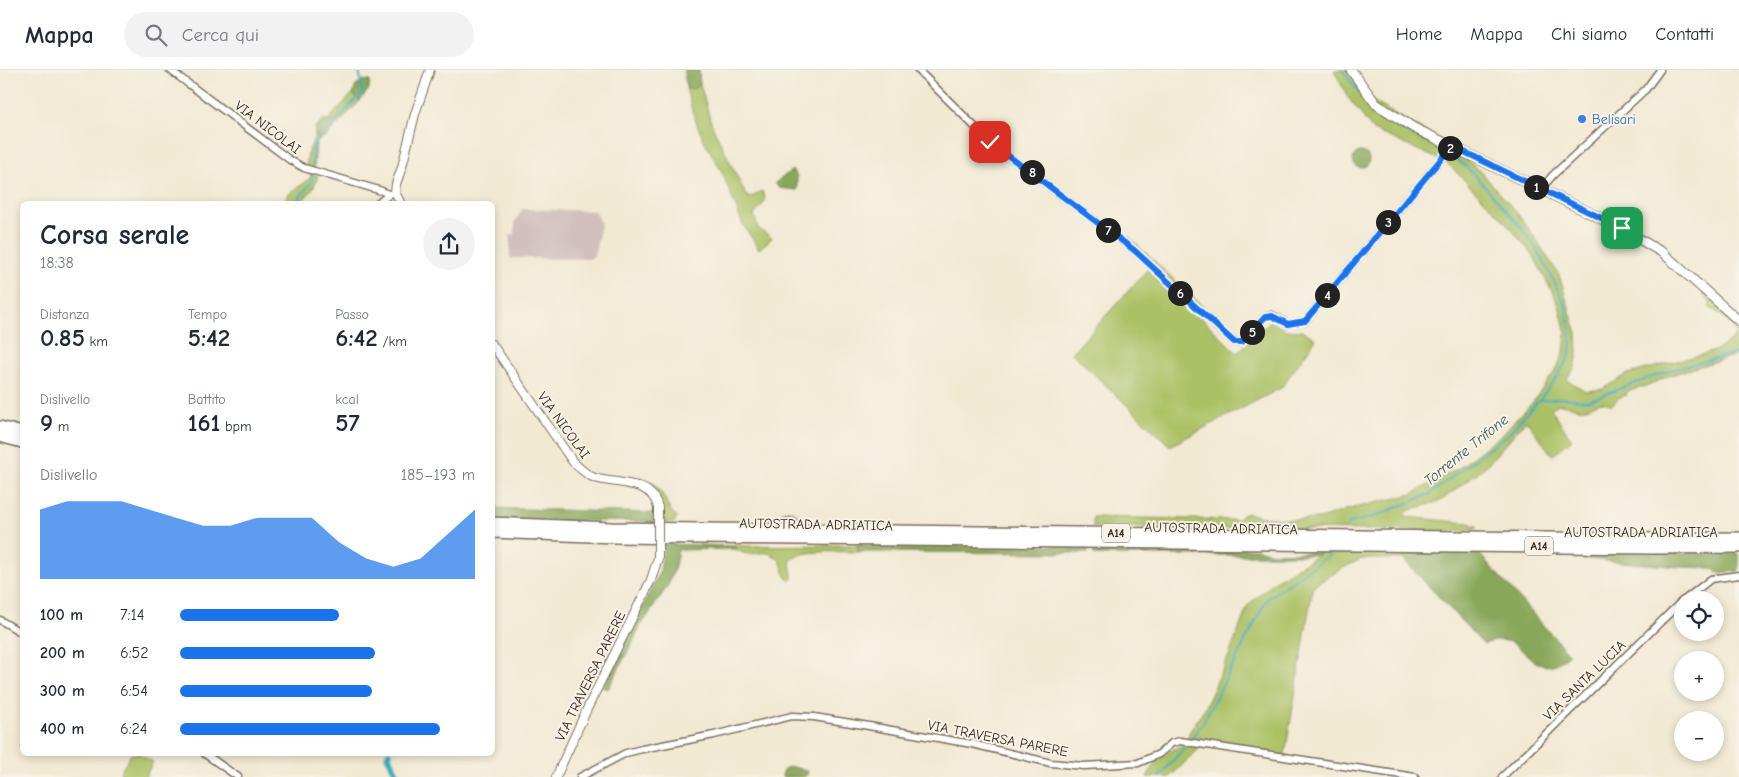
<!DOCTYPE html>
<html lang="it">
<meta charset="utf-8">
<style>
:root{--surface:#fff;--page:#f2f2f3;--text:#1f2937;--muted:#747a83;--line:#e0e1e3;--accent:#1a73e8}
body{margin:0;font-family:"Comic Neue",sans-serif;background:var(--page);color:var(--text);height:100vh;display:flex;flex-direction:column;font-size:19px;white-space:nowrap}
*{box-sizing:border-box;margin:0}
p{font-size:16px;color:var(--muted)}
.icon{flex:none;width:28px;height:28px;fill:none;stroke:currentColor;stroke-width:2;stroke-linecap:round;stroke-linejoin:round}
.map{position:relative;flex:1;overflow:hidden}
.details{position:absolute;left:20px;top:131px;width:475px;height:555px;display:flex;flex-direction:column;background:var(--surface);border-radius:8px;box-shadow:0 2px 8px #0003}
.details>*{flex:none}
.buttons{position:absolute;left:1674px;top:521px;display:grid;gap:10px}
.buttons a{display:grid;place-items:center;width:50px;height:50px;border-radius:50%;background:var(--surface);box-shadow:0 2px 8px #0003;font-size:25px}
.pin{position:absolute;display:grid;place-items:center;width:42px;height:42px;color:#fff;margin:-21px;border-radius:10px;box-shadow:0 2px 8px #0006}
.km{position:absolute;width:25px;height:25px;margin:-12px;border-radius:50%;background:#222;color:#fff;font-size:14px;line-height:25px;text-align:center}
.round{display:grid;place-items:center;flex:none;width:52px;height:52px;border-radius:26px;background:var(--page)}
.summary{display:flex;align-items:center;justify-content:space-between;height:85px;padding:0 20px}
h1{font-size:28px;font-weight:600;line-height:38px}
.metrics{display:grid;grid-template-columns:repeat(3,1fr);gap:8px;height:85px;padding:5px 20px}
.metrics div{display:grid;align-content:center}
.metrics b{font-size:25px;font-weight:600}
.metrics small{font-size:14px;font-weight:400}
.metrics p{font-size:14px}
.chart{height:140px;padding:10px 20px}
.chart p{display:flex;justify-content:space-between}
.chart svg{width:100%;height:90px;margin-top:5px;fill:var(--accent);opacity:.7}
ul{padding:0 20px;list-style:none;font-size:16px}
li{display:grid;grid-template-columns:80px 60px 1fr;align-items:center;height:38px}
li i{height:12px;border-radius:6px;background:var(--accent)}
header{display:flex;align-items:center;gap:30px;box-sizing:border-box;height:70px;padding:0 25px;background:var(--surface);border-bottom:1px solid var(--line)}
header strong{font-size:24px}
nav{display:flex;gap:28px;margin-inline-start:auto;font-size:18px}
.search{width:350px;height:45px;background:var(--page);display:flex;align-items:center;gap:12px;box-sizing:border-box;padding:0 18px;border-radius:28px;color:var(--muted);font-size:19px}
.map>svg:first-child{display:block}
.industrial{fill:#d1c0bd}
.green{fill:#acc165;stroke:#747642}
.forest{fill:#89a75a;stroke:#62683c}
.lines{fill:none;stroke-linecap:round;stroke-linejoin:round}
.stream{stroke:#3fabbe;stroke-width:2}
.canal{stroke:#3fabbe;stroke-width:7}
.minor-casing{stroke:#7b6d5d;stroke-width:9}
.tertiary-casing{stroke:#7b6d5d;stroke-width:10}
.secondary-casing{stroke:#7b6d5d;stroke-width:11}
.motorway-casing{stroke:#7b6d5d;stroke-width:14}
.minor{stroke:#fff;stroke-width:6}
.tertiary{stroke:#fff;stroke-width:8}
.secondary{stroke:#fff;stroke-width:9}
.motorway{stroke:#fff;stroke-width:11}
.tertiary-bridge-casing{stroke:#7b6d5d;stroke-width:10;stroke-linecap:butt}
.tertiary-bridge{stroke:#fff;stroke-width:8}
.route-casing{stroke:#fff;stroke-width:10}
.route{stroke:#1a73e8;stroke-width:6}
.shop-dot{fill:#3f7fe0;stroke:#f7f3e8;stroke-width:2}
.labels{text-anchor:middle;stroke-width:4;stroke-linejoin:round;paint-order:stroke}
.shield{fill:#f7f3e8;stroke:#73665b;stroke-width:1}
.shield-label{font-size:12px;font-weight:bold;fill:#3b2a1e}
.shop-label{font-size:14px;fill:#366cbe;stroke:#f7f3e8;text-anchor:start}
.street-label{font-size:14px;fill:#3b2a1e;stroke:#f7f3e8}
.water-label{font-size:15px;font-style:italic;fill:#3c5756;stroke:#f7f3e8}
</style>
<header>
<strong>Mappa</strong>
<div class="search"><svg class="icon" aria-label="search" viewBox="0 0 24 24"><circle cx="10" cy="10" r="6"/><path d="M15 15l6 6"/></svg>Cerca qui</div>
<nav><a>Home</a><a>Mappa</a><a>Chi siamo</a><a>Contatti</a></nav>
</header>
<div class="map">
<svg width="1739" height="707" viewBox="0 0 1739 707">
<rect width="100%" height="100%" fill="#f7f3e8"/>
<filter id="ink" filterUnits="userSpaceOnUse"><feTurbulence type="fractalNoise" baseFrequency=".02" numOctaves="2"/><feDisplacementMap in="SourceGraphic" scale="10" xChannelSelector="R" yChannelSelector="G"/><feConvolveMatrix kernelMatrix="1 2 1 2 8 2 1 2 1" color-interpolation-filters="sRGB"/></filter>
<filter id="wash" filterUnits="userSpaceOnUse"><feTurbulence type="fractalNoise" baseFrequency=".0096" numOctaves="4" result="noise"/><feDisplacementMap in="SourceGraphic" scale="20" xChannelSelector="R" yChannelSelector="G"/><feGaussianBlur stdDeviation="1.12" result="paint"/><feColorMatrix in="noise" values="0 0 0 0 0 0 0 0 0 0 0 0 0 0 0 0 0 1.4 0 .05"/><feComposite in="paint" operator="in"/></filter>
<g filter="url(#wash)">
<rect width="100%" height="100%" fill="#f2e9d3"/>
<path class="industrial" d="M522,139L595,141L601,155L594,186L590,189L510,188V165L515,164V152Z"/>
<g class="green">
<path d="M1334,0H1347L1368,28L1455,80L1482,103L1517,143L1534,166L1559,205L1577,264L1578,283L1575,298L1567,308L1572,313L1586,321L1603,319L1628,304L1715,281L1730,271L1737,264C1731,254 1721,243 1710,238V232L1702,224L1704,223L1739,255V284L1671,305L1646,316L1626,322L1627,325L1618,328L1612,335C1596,328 1598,336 1585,338C1573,340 1561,328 1551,339L1572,370C1564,373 1561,382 1552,385L1526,350L1487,395L1442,430L1405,442L1406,447L1469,453L1478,457L1467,461L1093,457V447L1237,450L1242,445L1247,443L1262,447L1292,450L1320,449L1346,440L1412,424L1460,397L1500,366L1532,333L1556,300L1564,282L1566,263L1559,235L1533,185L1501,147L1447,93L1373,60L1347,26Z"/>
<path d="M700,14L712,55L746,125L750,128L762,121L765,128L763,134L754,145L758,158L772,168L759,179L743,155L722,102L703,69L693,44L686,18L690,19Z"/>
<path d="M354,22V25L360,31L333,59L332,51L328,50Z"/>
<path d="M315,66L322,68L316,74L314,100L306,97L308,83Z"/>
<path d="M309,103L318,106L313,119L299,134H283C290,115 304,119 311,105Z"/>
<path d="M1127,165L1219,252L1217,254L1148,189L1121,167Z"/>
<path d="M1150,197L1237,283L1270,251L1286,260L1303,261L1316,269L1281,318L1170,376L1072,283Z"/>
<path d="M643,408C667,415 665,442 677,446L674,453L663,452L661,434L637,414L639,409Z"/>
<path d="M858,475V482C846,482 797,479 791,490C789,495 793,504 792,510L790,511C781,504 785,490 773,485C759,478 752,490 735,479L737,476Z"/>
<path d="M1402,478L1403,489H1361L1341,499L1313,516L1285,685L1187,668L1190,661L1204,640L1230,583L1248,535L1275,511L1318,485L1319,482L1330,479Z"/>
<path d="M1185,675L1201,677L1170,707H1147C1155,692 1168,679 1185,675Z"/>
<path d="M131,684H139L153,692L145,707H127L120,703Z"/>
</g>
<g class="forest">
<path d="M684,0H699L700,14C697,18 692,20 686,18Z"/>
<path d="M363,10L370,11L369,19L360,31L355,27C352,20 356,14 363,10Z"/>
<path d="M326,49L332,51L333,59L326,67L317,68L315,66V57L321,51Z"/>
<circle cx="1361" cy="90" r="8"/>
<path d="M792,100L797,106V120L779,118L775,113Z"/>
<path d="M493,438L654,443V452L493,449Z"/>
<path d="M788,440L792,441L800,447L799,455H784L781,445L783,441Z"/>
<path d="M664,474L737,476L735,479L678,480L674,500L667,517L642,554L608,619L602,617L660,501Z"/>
<path d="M858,475L1088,476V483L858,482Z"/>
<path d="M1093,477L1258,479L1272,483L1319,482L1318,485H1094Z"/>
<path d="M1402,478L1475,479L1569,584C1565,587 1560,592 1556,594C1534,603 1524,575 1507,571C1498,569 1491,572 1483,574L1403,489Z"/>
<path d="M1572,482L1739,484V501L1717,503L1712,498L1679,497L1573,488Z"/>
<path d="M793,697L807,701L808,704L804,707H782L783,700L785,698Z"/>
</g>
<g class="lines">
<g class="stream">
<path d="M1342,0L1370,37L1388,53L1444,80"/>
<path d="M312,99L314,75L363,22L359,0"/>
<path d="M294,134L311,113L312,103"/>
<path d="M1540,330L1564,328L1587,331L1671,300L1739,282"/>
<path d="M1347,456L1350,453L1376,446L1430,424L1507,365L1539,330L1558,306L1570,285L1571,263L1565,235L1555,213L1537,180L1522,158L1474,104L1452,85"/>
<path d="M1192,668L1204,651L1267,529L1328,486L1334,479"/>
<path d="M1159,707L1185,677"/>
</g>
<path class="canal" d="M389,684L388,686L398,707"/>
</g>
</g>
<g filter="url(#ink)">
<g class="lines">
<defs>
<g id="minor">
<path d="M170,0L290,90L304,98L382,121L388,124"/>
<path d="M918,0L990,72L1134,180L1234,272H1242L1265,247L1272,245L1288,254L1305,251L1452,76"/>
<path d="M1541,119L1553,105L1646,19L1660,0"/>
<path d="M377,134L390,124"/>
<path d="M1684,530L1711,509L1739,505"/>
<path d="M0,550L22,563"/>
<path d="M205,684L238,707"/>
<path d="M580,707L626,683L642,679L714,665L792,646L814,647L863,655L972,674L1051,693L1084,696L1138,693L1159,684L1172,673L1180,671L1415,707"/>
<path d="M1502,707L1682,531"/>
</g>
<g id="tertiary">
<path d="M401,134L395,122L396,114L402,97L415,44L430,0"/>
<path d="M492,274L573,392C580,398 586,405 595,408C617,415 652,409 658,438"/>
<path d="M556,707L587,639L651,510L658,488"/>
</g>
<path id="secondary" d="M1351,0L1376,34L1414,58L1619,157L1663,183L1739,251"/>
<g id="motorway">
<path d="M0,357L22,363"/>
<path d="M0,366L22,372"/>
<path d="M492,453L611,458L1640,469L1739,468"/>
<path d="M492,462L615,467L1653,478L1739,477"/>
</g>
</defs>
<use href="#minor" class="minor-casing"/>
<use href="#tertiary" class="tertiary-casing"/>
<use href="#secondary" class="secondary-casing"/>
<use href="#motorway" class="motorway-casing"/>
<use href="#minor" class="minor"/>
<use href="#tertiary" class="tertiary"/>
<use href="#secondary" class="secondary"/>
<use href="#motorway" class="motorway"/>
<defs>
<path id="tertiary-bridge" d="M658,488V438"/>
</defs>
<use href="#tertiary-bridge" class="tertiary-bridge-casing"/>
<use href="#tertiary-bridge" class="tertiary-bridge"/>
</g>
</g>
<g class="lines" filter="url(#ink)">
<defs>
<path id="route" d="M990,72L1134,180L1234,272H1242L1265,247L1272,246L1288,254L1305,251L1452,76L1622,158"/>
</defs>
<use href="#route" class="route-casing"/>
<use href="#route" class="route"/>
</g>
<circle class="shop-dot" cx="1582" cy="49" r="5"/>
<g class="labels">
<g class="shield">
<rect x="1102" y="453.5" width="28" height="19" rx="4"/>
<rect x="1525" y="466.5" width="28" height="19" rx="4"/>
</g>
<g class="shield-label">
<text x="1116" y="467">A14</text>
<text x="1539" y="480">A14</text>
</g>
<g class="shop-label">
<text x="1592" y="54">Belisari</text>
</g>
<g class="street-label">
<text transform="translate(268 57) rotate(37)" y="5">VIA NICOLAI</text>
<text transform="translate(564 355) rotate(54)" y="5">VIA NICOLAI</text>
<text transform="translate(816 454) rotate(1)" y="5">AUTOSTRADA ADRIATICA</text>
<text transform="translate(1221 458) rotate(1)" y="5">AUTOSTRADA ADRIATICA</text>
<text x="1641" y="467">AUTOSTRADA ADRIATICA</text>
<text transform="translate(590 606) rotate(-64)" y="5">VIA TRAVERSA PARERE</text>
<text transform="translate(1584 610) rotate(-44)" y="5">VIA SANTA LUCIA</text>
<text transform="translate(998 668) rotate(11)" y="5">VIA TRAVERSA PARERE</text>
</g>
<g class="water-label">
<text transform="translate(1466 380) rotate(-39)" y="5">Torrente Trifone</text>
</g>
</g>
</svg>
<div class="buttons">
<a><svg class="icon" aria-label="locate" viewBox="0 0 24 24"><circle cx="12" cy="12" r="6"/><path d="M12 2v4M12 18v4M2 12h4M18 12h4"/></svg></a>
<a>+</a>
<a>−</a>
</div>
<div class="pin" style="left:1622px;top:158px;background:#1e9e55"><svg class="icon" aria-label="arrive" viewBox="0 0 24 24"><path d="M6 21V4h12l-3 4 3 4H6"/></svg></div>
<div class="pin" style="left:990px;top:72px;background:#d93025"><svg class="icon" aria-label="check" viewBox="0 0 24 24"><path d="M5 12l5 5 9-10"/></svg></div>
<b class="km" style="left:1536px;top:117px">1</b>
<b class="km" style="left:1450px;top:78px">2</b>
<b class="km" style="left:1388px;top:152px">3</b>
<b class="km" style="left:1327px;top:225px">4</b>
<b class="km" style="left:1252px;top:262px">5</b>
<b class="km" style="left:1180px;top:223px">6</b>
<b class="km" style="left:1108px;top:160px">7</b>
<b class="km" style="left:1032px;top:102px">8</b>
<section class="details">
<div class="summary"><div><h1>Corsa serale</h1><p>18:38</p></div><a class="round"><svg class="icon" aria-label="share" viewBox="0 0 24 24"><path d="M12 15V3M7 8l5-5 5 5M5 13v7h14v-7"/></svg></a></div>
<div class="metrics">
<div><p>Distanza</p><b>0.85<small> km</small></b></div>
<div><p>Tempo</p><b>5:42</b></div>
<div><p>Passo</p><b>6:42<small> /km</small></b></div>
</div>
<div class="metrics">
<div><p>Dislivello</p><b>9<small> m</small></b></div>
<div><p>Battito</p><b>161<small> bpm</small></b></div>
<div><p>kcal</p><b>57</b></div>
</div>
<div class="chart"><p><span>Dislivello</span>185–193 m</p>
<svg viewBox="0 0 160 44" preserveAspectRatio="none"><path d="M0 44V10L10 6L20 6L30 6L40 10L50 14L60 18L70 18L80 14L90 14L100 14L110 26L120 34L130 38L140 34L150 22L160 10V44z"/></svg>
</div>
<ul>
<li><b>100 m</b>7:14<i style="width:54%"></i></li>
<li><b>200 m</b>6:52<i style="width:66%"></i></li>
<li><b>300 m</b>6:54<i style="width:65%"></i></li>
<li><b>400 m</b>6:24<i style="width:88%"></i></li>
</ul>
</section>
</div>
